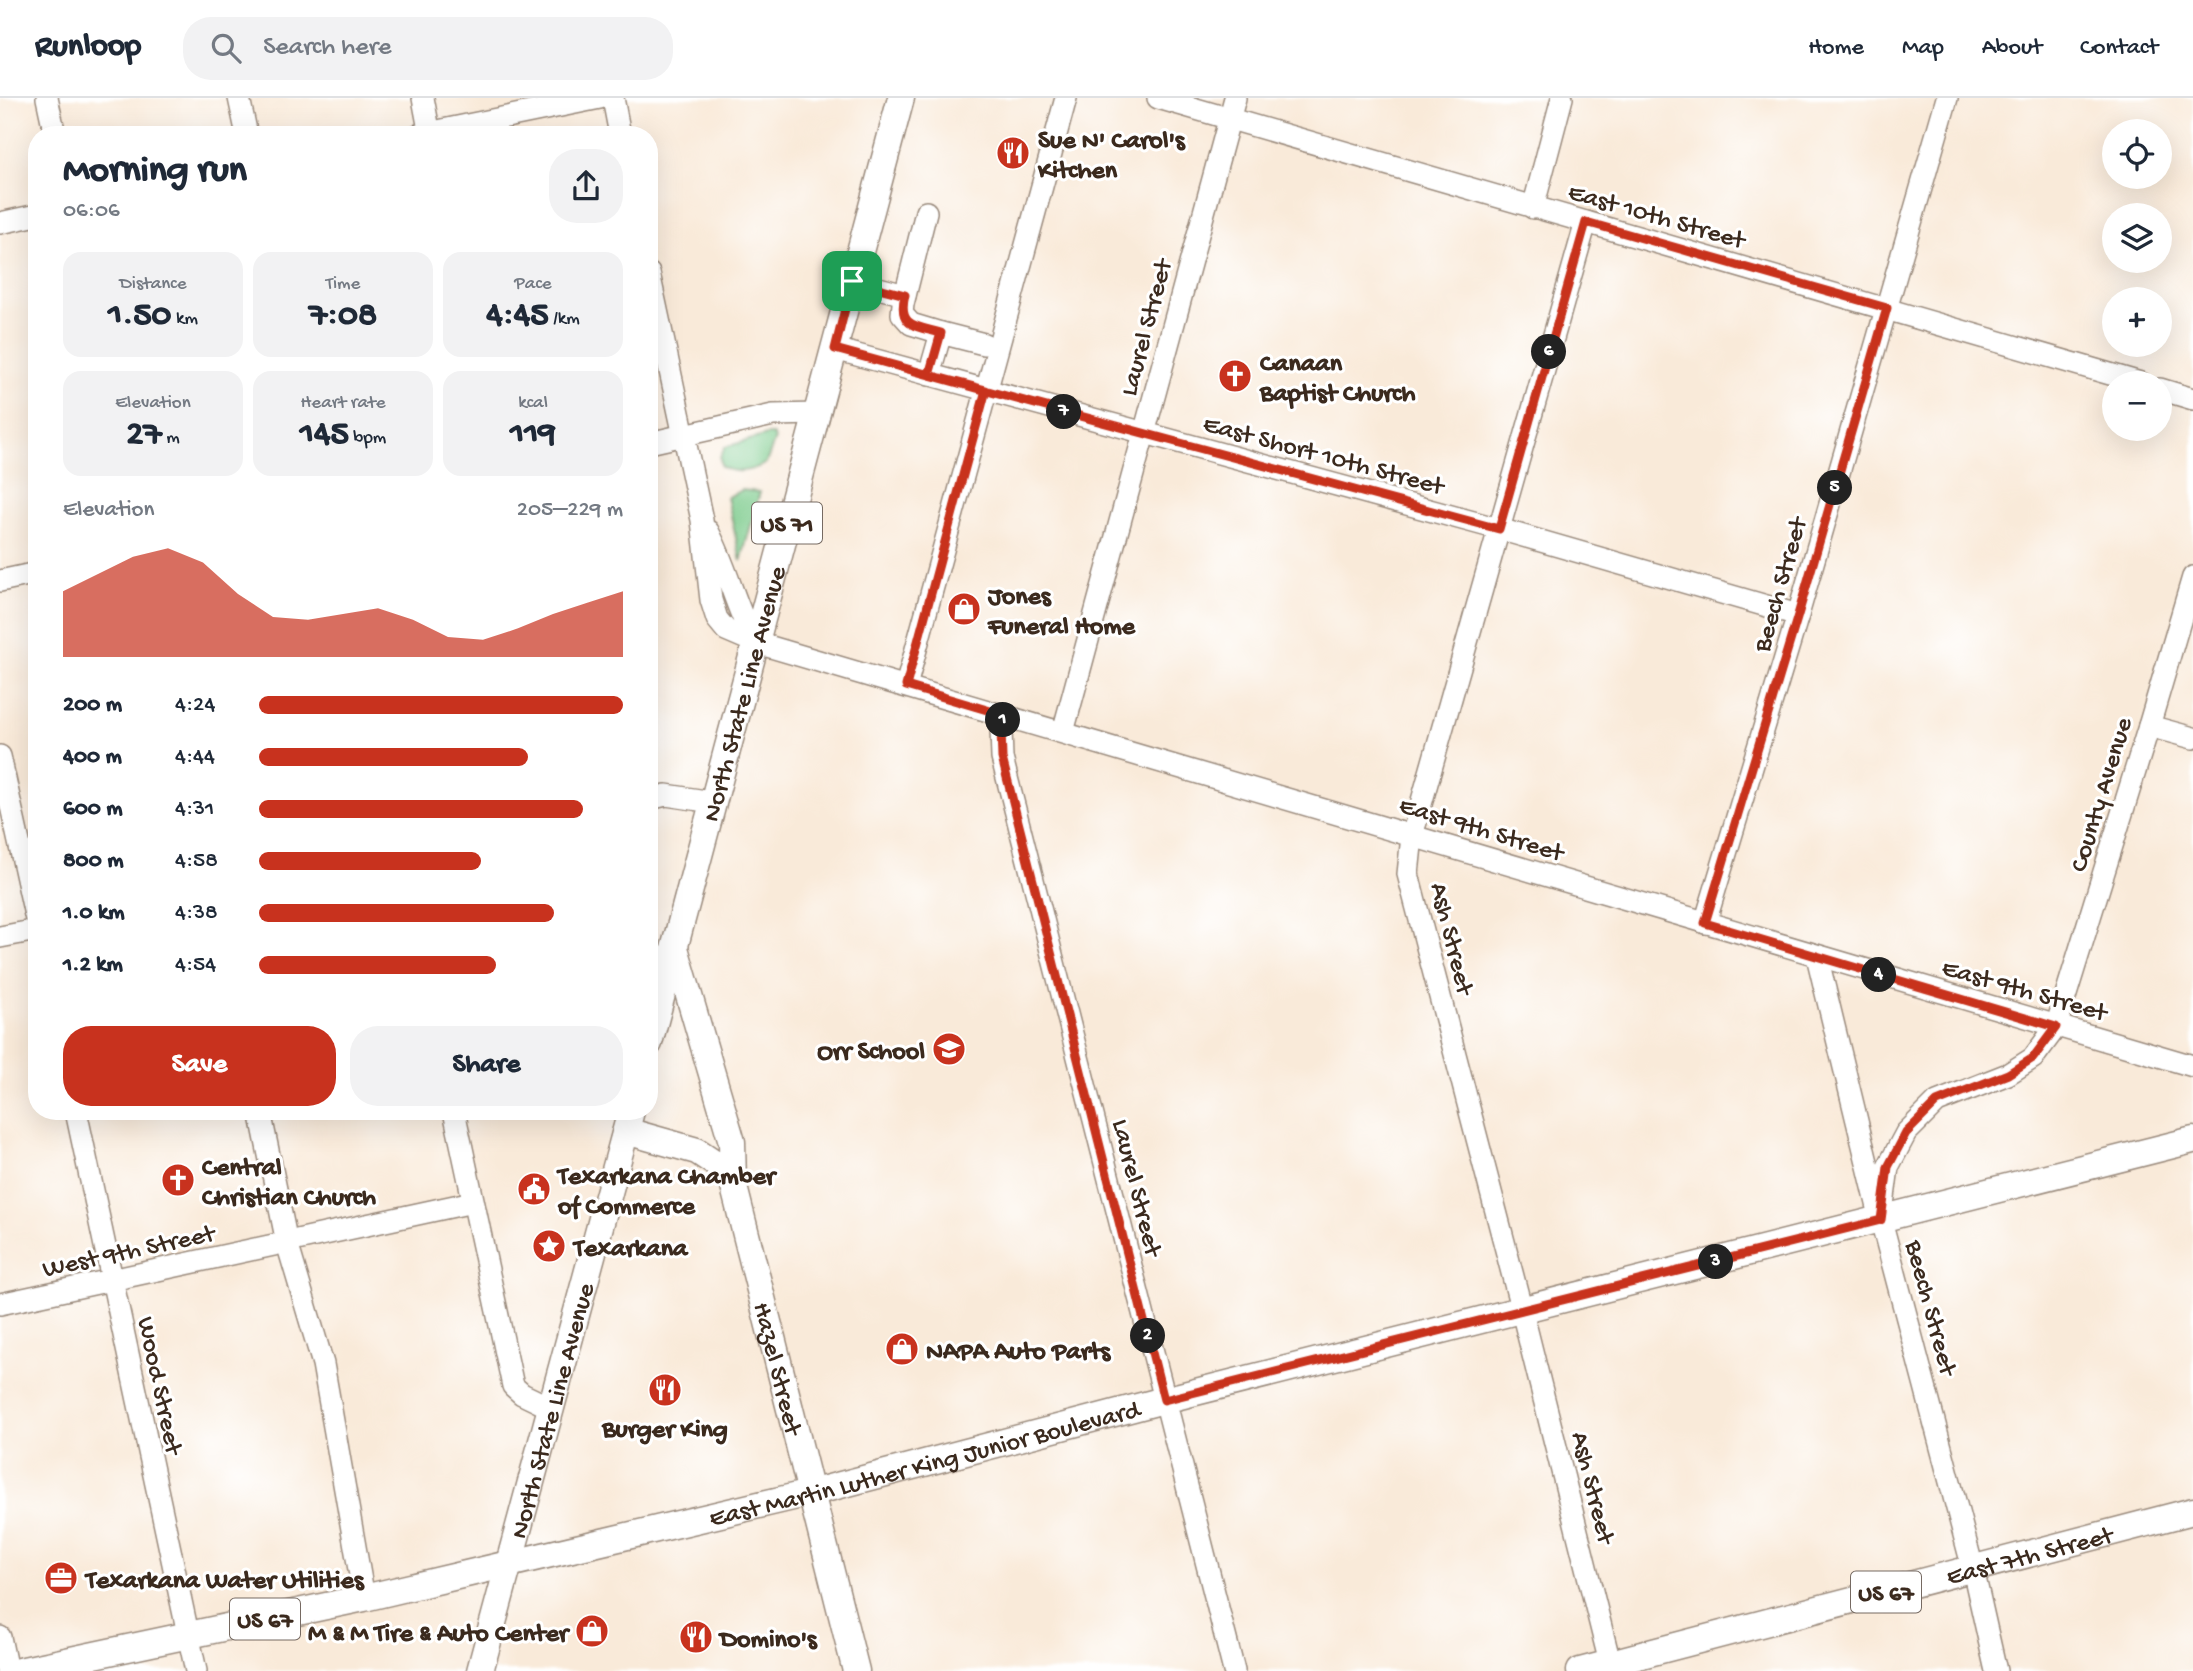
<!DOCTYPE html>
<meta charset="utf-8">
<style>
:root{--surface:#fff;--page:#f2f2f3;--text:#1f2937;--muted:#747a83;--line:#e0e1e3;--accent:#c8321e}
body{margin:0;font-family:"Gochi Hand",sans-serif;background:var(--page);color:var(--text);height:100vh;display:flex;flex-direction:column;font-size:26px;white-space:nowrap}
*{box-sizing:border-box;margin:0}
p{font-size:23px;color:var(--muted)}
.icon{flex:none;width:38px;height:38px;fill:none;stroke:currentColor;stroke-width:2;stroke-linecap:round;stroke-linejoin:round}
.map{position:relative;flex:1;overflow:hidden}
.details{position:absolute;left:28px;top:28px;width:630px;height:994px;display:flex;flex-direction:column;background:var(--surface);border-radius:28px;box-shadow:0 7px 28px #0002}
.details>*{flex:none}
.tools{position:absolute;left:2102px;top:21px;display:grid;gap:14px}
.tools a{display:grid;place-items:center;width:70px;height:70px;border-radius:50%;background:var(--surface);box-shadow:0 7px 28px #0002;font-size:35px}
.pin{position:absolute;display:grid;place-items:center;width:60px;height:60px;color:#fff;margin:-30px;border-radius:14px;box-shadow:0 4px 10px #0006}
.km{position:absolute;width:35px;height:35px;margin:-18px;border-radius:50%;background:#222;color:#fff;font-size:19px;line-height:35px;text-align:center}
.round{display:grid;place-items:center;flex:none;width:74px;height:74px;border-radius:28px;background:var(--page)}
.head{display:flex;align-items:center;justify-content:space-between;height:119px;padding:0 35px}
h1{font-size:38px;font-weight:700;line-height:52px}
.metrics{display:grid;grid-template-columns:repeat(3,1fr);gap:10px;height:119px;padding:7px 35px}
.metrics div{display:grid;align-content:center;border-radius:18px;background:var(--page);text-align:center}
.metrics b{font-size:35px;font-weight:700}
.metrics small{font-size:19px;font-weight:400}
.metrics p{font-size:19px}
.chart{height:196px;padding:14px 35px}
.chart p{display:flex;justify-content:space-between}
.chart svg{width:100%;height:126px;margin-top:7px;fill:var(--accent);opacity:.7}
.button{display:flex;gap:14px;margin-top:auto;padding:14px 35px}
.button a{flex:1;height:80px;border-radius:28px;background:var(--accent);color:#fff;font-size:28px;font-weight:700;line-height:80px;text-align:center}
.button a+a{background:var(--page);color:var(--text)}
ul{padding:0 35px;list-style:none;font-size:23px}
li{display:grid;grid-template-columns:112px 84px 1fr;align-items:center;height:52px}
li i{height:18px;border-radius:9px;background:var(--accent)}
header{display:flex;align-items:center;gap:42px;box-sizing:border-box;height:98px;padding:0 35px;background:var(--surface);border-bottom:2px solid var(--line)}
header strong{font-size:33px}
nav{display:flex;gap:38px;margin-inline-start:auto;font-size:24px}
.search{width:490px;height:63px;background:var(--page);display:flex;align-items:center;gap:18px;box-sizing:border-box;padding:0 24px;border-radius:28px;color:var(--muted);font-size:26px}
.map>svg:first-child{display:block}
.green{fill:#7aca8a;stroke:#5a7a54;stroke-width:2}
.lines{fill:none;stroke-linecap:round;stroke-linejoin:round}
.minor-casing{stroke:#9a8a7c;stroke-width:24}
.major-casing{stroke:#9a8a7c;stroke-width:29}
.minor{stroke:#fff;stroke-width:21}
.major{stroke:#fff;stroke-width:26}
.route-casing{stroke:#fff;stroke-width:14}
.route{stroke:#c8321e;stroke-width:9}
.labels{text-anchor:middle;stroke-width:6;stroke-linejoin:round;paint-order:stroke}
.shield{fill:#fff;stroke:#766a62;stroke-width:2}
.shield-label{font-size:24px;font-weight:bold;fill:#3b2a1e}
.poi-label{font-size:26px;font-weight:bold;fill:#3b2a1e;stroke:#fff;text-anchor:start}
.street-label{font-size:26px;fill:#3b2a1e;stroke:#fff}
</style>
<header>
<strong>Runloop</strong>
<div class="search"><svg class="icon" aria-label="search" viewBox="0 0 24 24"><circle cx="10" cy="10" r="6"/><path d="M15 15l6 6"/></svg>Search here</div>
<nav><a>Home</a><a>Map</a><a>About</a><a>Contact</a></nav>
</header>
<div class="map">
<svg width="2193" height="1573" viewBox="0 0 2193 1573">
<rect width="100%" height="100%" fill="#fff"/>
<filter id="ink" filterUnits="userSpaceOnUse"><feTurbulence type="fractalNoise" baseFrequency=".0143" numOctaves="2"/><feDisplacementMap in="SourceGraphic" scale="14" xChannelSelector="R" yChannelSelector="G"/><feConvolveMatrix kernelMatrix="1 2 1 2 8 2 1 2 1" color-interpolation-filters="sRGB"/></filter>
<filter id="wash" filterUnits="userSpaceOnUse"><feTurbulence type="fractalNoise" baseFrequency=".00686" numOctaves="4" result="noise"/><feDisplacementMap in="SourceGraphic" scale="28" xChannelSelector="R" yChannelSelector="G"/><feGaussianBlur stdDeviation="1.57" result="paint"/><feColorMatrix in="noise" values="0 0 0 0 0 0 0 0 0 0 0 0 0 0 0 0 0 1.4 0 .05"/><feComposite in="paint" operator="in"/></filter>
<g filter="url(#wash)">
<rect width="100%" height="100%" fill="#f9ead9"/>
<g class="green">
<path d="M767,337H773L775,341L766,365C753,373 735,377 721,368L720,359L725,349Z"/>
<path d="M742,392L760,394L741,463L727,399Z"/>
</g>
</g>
<g filter="url(#ink)">
<g class="lines">
<defs>
<g id="minor">
<path d="M47,0L55,37"/>
<path d="M239,0L247,37"/>
<path d="M423,0L430,37"/>
<path d="M613,0L620,37"/>
<path d="M1158,0L2141,285"/>
<path d="M418,37L600,0"/>
<path d="M1533,110L1562,0"/>
<path d="M926,114L903,206L902,216L911,226L941,235"/>
<path d="M1586,124L1412,738L1408,776L1522,1213L1612,1573"/>
<path d="M0,125L37,117"/>
<path d="M649,175L702,422L711,502L717,521L726,532L754,544L2193,968"/>
<path d="M852,183L905,197"/>
<path d="M835,251L1499,431L1798,517"/>
<path d="M929,277L941,235L984,246"/>
<path d="M2160,291L2193,301"/>
<path d="M649,345L773,317L817,316"/>
<path d="M708,433C727,469 735,508 754,544"/>
<path d="M0,483L37,475"/>
<path d="M906,588L1066,0"/>
<path d="M1004,617L1001,631L1002,660L1234,1573"/>
<path d="M2149,628L2193,640"/>
<path d="M1063,634L1235,0"/>
<path d="M0,658L37,826"/>
<path d="M649,701L666,697L713,704"/>
<path d="M1705,825L1798,517L1947,0"/>
<path d="M0,839L37,832"/>
<path d="M1817,858L1881,1122L1973,1471L1996,1573"/>
<path d="M76,1013L196,1573"/>
<path d="M260,1013L287,1145L323,1266L364,1500"/>
<path d="M454,1013L513,1288L522,1296L551,1310"/>
<path d="M1881,1122L1888,1069L1906,1035L1937,1004L2008,976L2033,960L2056,929L2149,628L2193,479"/>
<path d="M0,1206L473,1104"/>
<path d="M0,1539L7,1573"/>
</g>
<g id="major">
<path d="M675,850L732,1044L733,1085"/>
<path id="s1" d="M649,945L901,0"/>
<path id="s2" d="M626,1033L697,1053L715,1065L733,1085L856,1573"/>
<path id="s3" d="M19,1573L364,1500L810,1395L1164,1302L2193,1042"/>
<path id="s4" d="M480,1573L631,1013"/>
<path id="s5" d="M1580,1573L2193,1413"/>
</g>
</defs>
<use href="#minor" class="minor-casing"/>
<use href="#major" class="major-casing"/>
<use href="#minor" class="minor"/>
<use href="#major" class="major"/>
</g>
</g>
<g class="lines" filter="url(#ink)">
<defs>
<path id="route" d="M852,183L905,197C897,229 916,228 941,235L929,277L986,292L906,588L1004,617L1001,631L1002,660L1164,1302L1881,1122L1888,1069L1906,1035L1937,1004L2008,976L2033,960L2056,929L1705,825L1798,517L1887,210L1586,124L1499,431C1277,372 1056,312 835,251L852,183"/>
</defs>
<use href="#route" class="route-casing"/>
<use href="#route" class="route"/>
</g>
<defs>
<symbol id="restaurant-disc" viewBox="-11 -11 22 22"><circle r="9.5" fill="#c8321e" stroke="#fff"/><path d="M-5-6h1v4h1v-4h1v4h1v-4h1v5L-1.5 .5V6h-2V.5L-5-1ZM5-6V6H3V1.5H1.5Q1.5-4 5-6Z" fill="#fff"/></symbol>
<symbol id="church-disc" viewBox="-11 -11 22 22"><circle r="9.5" fill="#c8321e" stroke="#fff"/><path d="M-1.2-6h2.4v3.5h3.3v2.4h-3.3V6h-2.4V-.1h-3.3v-2.4h3.3Z" fill="#fff"/></symbol>
<symbol id="shop-disc" viewBox="-11 -11 22 22"><circle r="9.5" fill="#c8321e" stroke="#fff"/><path d="M-5-2.5h2.3a2.7 3.5 0 0 1 5.4 0H5L5.5 6h-11ZM-1.5-2.5h3a1.5 2.3 0 0 0-3 0Z" fill="#fff"/></symbol>
<symbol id="school-disc" viewBox="-11 -11 22 22"><circle r="9.5" fill="#c8321e" stroke="#fff"/><path d="M0-5L7-2L0 1L-7-2ZM-4 1L0 2.5L4 1V4Q0 6-4 4Z" fill="#fff"/></symbol>
<symbol id="civic-disc" viewBox="-11 -11 22 22"><circle r="9.5" fill="#c8321e" stroke="#fff"/><path d="M-.6-6.5H3V-4.5H.6V-3L4-1V1h2V6H-6V1h2V-1L-.6-3ZM-1.2 2.5V6h2.4V2.5Z" fill="#fff"/></symbol>
<symbol id="sight-disc" viewBox="-11 -11 22 22"><circle r="9.5" fill="#c8321e" stroke="#fff"/><path d="M0-6L1.8-2.2L6-1.7L2.9 1.2L3.7 5.4L0 3.3L-3.7 5.4L-2.9 1.2L-6-1.7L-1.8-2.2Z" fill="#fff"/></symbol>
<symbol id="office-disc" viewBox="-11 -11 22 22"><circle r="9.5" fill="#c8321e" stroke="#fff"/><path d="M-6-3h4V-5.5h4V-3h4V5H-6ZM-1-4.5V-3h2v-1.5ZM-6 0V1H6V0Z" fill="#fff"/></symbol>
</defs>
<g fill-rule="evenodd">
<use href="#restaurant-disc" x="994" y="36" width="38" height="38"/>
<use href="#church-disc" x="1216" y="259" width="38" height="38"/>
<use href="#shop-disc" x="945" y="492" width="38" height="38"/>
<use href="#school-disc" x="930" y="932" width="38" height="38"/>
<use href="#church-disc" x="159" y="1063" width="38" height="38"/>
<use href="#civic-disc" x="515" y="1072" width="38" height="38"/>
<use href="#sight-disc" x="530" y="1129" width="38" height="38"/>
<use href="#shop-disc" x="883" y="1232" width="38" height="38"/>
<use href="#restaurant-disc" x="646" y="1273" width="38" height="38"/>
<use href="#office-disc" x="42" y="1461" width="38" height="38"/>
<use href="#shop-disc" x="573" y="1514" width="38" height="38"/>
<use href="#restaurant-disc" x="677" y="1520" width="38" height="38"/>
</g>
<g class="labels">
<g class="shield">
<rect x="752" y="404.5" width="70" height="41" rx="5"/>
<rect x="1851" y="1473.5" width="70" height="41" rx="5"/>
<rect x="230" y="1500.5" width="70" height="41" rx="5"/>
</g>
<g class="shield-label">
<text x="787" y="433">US 71</text>
<text x="1886" y="1502">US 67</text>
<text x="265" y="1529">US 67</text>
</g>
<g class="poi-label">
<text x="1038" y="49">Sue N' Carol's<tspan x="1038" dy="30">Kitchen</tspan></text>
<text x="1260" y="272">Canaan<tspan x="1260" dy="30">Baptist Church</tspan></text>
<text x="988" y="505">Jones<tspan x="988" dy="30">Funeral Home</tspan></text>
<text x="925" y="960" text-anchor="end">Orr School</text>
<text x="202" y="1076">Central<tspan x="202" dy="30">Christian Church</tspan></text>
<text x="558" y="1085">Texarkana Chamber<tspan x="558" dy="30">of Commerce</tspan></text>
<text x="574" y="1157">Texarkana</text>
<text x="926" y="1260">NAPA Auto Parts</text>
<text x="665" y="1338" text-anchor="middle">Burger King</text>
<text x="86" y="1489">Texarkana Water Utilities</text>
<text x="568" y="1542" text-anchor="end">M &amp; M Tire &amp; Auto Center</text>
<text x="720" y="1548">Domino's</text>
</g>
<g class="street-label">
<text transform="translate(1657 116) rotate(16)" y="9">East 10th Street</text>
<text transform="translate(1144 229) rotate(-75)" y="9">Laurel Street</text>
<text transform="translate(1324 355) rotate(15)" y="9">East Short 10th Street</text>
<text transform="translate(1778 486) rotate(-74)" y="9">Beech Street</text>
<text dy="9" stroke="none"><textPath href="#s1" startOffset="362">North State Line Avenue</textPath></text>
<text transform="translate(2099 696) rotate(-73)" y="9">County Avenue</text>
<text transform="translate(1482 729) rotate(17)" y="9">East 9th Street</text>
<text transform="translate(1454 840) rotate(76)" y="9">Ash Street</text>
<text transform="translate(2025 890) rotate(16)" y="9">East 9th Street</text>
<text transform="translate(1139 1089) rotate(76)" y="9">Laurel Street</text>
<text transform="translate(128 1151) rotate(-12)" y="9">West 9th Street</text>
<text transform="translate(1933 1209) rotate(75)" y="9">Beech Street</text>
<text dy="9" stroke="none"><textPath href="#s2" startOffset="313">Hazel Street</textPath></text>
<text transform="translate(162 1287) rotate(78)" y="9">Wood Street</text>
<text dy="9" stroke="none"><textPath href="#s4" startOffset="270">North State Line Avenue</textPath></text>
<text dy="9" stroke="none"><textPath href="#s3" startOffset="929">East Martin Luther King Junior Boulevard</textPath></text>
<text transform="translate(1595 1389) rotate(76)" y="9">Ash Street</text>
<text dy="9" stroke="none"><textPath href="#s5" startOffset="464">East 7th Street</textPath></text>
</g>
</g>
</svg>
<div class="tools">
<a><svg class="icon" aria-label="locate" viewBox="0 0 24 24"><circle cx="12" cy="12" r="6"/><path d="M12 2v4M12 18v4M2 12h4M18 12h4"/></svg></a>
<a><svg class="icon" aria-label="layers" viewBox="0 0 24 24"><path d="M12 4l9 5-9 5-9-5zM3 14l9 5 9-5"/></svg></a>
<a>+</a>
<a>−</a>
</div>
<div class="pin" style="left:852px;top:183px;background:#1e9e55"><svg class="icon" aria-label="arrive" viewBox="0 0 24 24"><path d="M6 21V4h12l-3 4 3 4H6"/></svg></div>
<b class="km" style="left:1003px;top:622px">1</b>
<b class="km" style="left:1148px;top:1238px">2</b>
<b class="km" style="left:1716px;top:1164px">3</b>
<b class="km" style="left:1879px;top:877px">4</b>
<b class="km" style="left:1835px;top:390px">5</b>
<b class="km" style="left:1549px;top:254px">6</b>
<b class="km" style="left:1064px;top:314px">7</b>
<section class="details">
<div class="head"><div><h1>Morning run</h1><p>06:06</p></div><a class="round"><svg class="icon" aria-label="share" viewBox="0 0 24 24"><path d="M12 15V3M7 8l5-5 5 5M5 13v7h14v-7"/></svg></a></div>
<div class="metrics">
<div><p>Distance</p><b>1.50<small> km</small></b></div>
<div><p>Time</p><b>7:08</b></div>
<div><p>Pace</p><b>4:45<small> /km</small></b></div>
</div>
<div class="metrics">
<div><p>Elevation</p><b>27<small> m</small></b></div>
<div><p>Heart rate</p><b>145<small> bpm</small></b></div>
<div><p>kcal</p><b>119</b></div>
</div>
<div class="chart"><p><span>Elevation</span>205–229 m</p>
<svg viewBox="0 0 160 44" preserveAspectRatio="none"><path d="M0 44V21L10 15L20 9L30 6L40 11L50 22L60 30L70 31L80 29L90 27L100 31L110 37L120 38L130 34L140 29L150 25L160 21V44z"/></svg>
</div>
<ul>
<li><b>200 m</b>4:24<i style="width:100%"></i></li>
<li><b>400 m</b>4:44<i style="width:74%"></i></li>
<li><b>600 m</b>4:31<i style="width:89%"></i></li>
<li><b>800 m</b>4:58<i style="width:61%"></i></li>
<li><b>1.0 km</b>4:38<i style="width:81%"></i></li>
<li><b>1.2 km</b>4:54<i style="width:65%"></i></li>
</ul>
<div class="button"><a>Save</a><a>Share</a></div>
</section>
</div>
